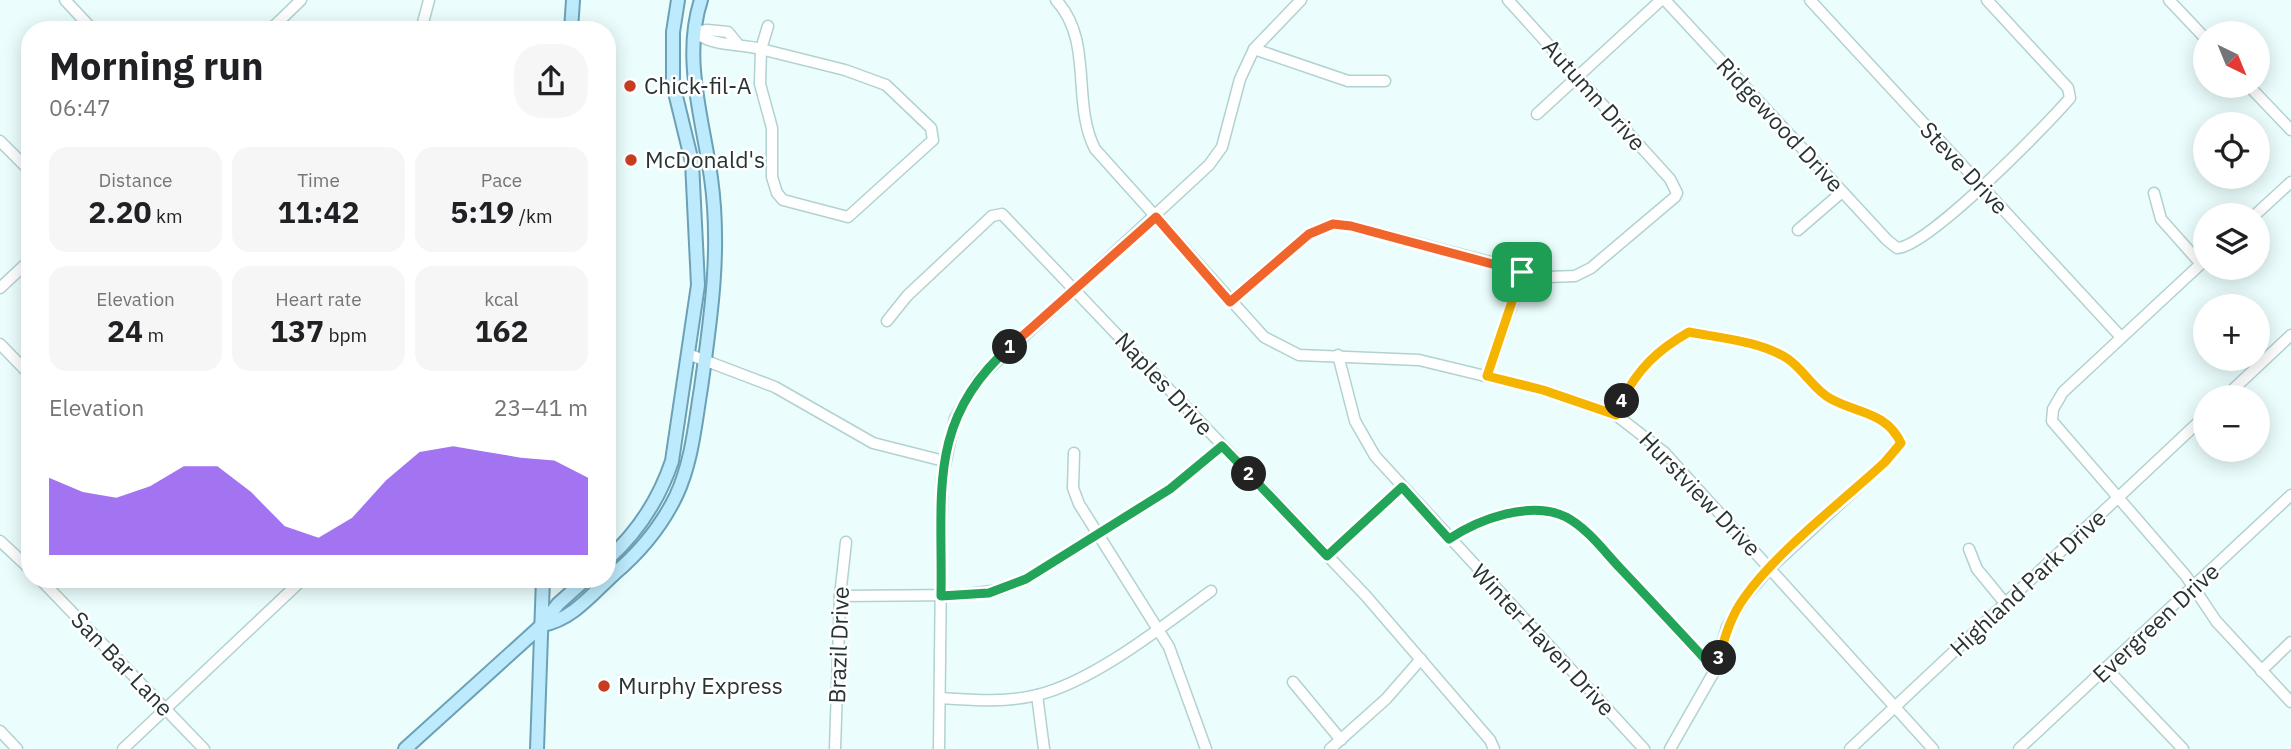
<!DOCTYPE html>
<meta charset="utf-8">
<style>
:root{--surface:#fff;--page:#f6f6f6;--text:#202124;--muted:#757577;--accent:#7c3aed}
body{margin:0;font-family:"IBM Plex Sans",sans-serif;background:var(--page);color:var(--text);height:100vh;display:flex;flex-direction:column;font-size:26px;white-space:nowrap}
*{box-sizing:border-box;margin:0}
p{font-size:23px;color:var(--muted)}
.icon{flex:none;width:38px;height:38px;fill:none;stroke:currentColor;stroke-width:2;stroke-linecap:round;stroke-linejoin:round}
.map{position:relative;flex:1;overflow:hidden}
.side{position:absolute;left:21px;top:21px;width:595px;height:567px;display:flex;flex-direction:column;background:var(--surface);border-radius:28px;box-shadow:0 4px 18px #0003}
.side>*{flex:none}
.needle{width:46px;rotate:137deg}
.controls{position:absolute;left:2193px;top:21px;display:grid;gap:14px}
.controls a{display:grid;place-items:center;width:77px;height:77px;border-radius:50%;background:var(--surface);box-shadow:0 4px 18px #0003;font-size:35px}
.pin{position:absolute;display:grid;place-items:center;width:60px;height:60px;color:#fff;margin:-30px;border-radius:14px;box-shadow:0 4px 10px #0006}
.km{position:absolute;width:35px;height:35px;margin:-18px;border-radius:50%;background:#222;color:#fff;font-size:19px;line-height:35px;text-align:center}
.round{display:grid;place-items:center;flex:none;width:74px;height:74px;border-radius:28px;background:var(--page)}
.head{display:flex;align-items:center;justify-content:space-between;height:119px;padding:0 28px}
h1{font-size:38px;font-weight:700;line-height:52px}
.metrics{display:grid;grid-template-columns:repeat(3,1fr);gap:10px;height:119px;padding:7px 28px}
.metrics div{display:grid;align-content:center;border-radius:18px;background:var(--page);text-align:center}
.metrics b{font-size:30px;font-weight:700}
.metrics small{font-size:19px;font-weight:400}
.metrics p{font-size:19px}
.chart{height:196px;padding:14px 28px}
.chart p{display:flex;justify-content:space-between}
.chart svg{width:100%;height:126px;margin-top:7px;fill:var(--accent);opacity:.7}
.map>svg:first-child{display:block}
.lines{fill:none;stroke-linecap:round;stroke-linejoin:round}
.minor-casing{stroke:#b1d2d0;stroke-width:13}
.major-casing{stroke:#6ca1b5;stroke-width:16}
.minor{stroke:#fff;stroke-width:10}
.major{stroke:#bdeafc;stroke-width:12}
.split-1-casing{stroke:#fff;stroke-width:14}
.split-2-casing{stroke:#fff;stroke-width:14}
.split-3-casing{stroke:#fff;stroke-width:14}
.split-4-casing{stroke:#fff;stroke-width:14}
.split-5-casing{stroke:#fff;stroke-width:14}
.split-1{stroke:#f0652b;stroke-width:9}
.split-2{stroke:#22a559;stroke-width:9}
.split-3{stroke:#22a559;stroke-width:9}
.split-4{stroke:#f5b400;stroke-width:9}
.split-5{stroke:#f5b400;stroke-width:9}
.poi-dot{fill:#c83d22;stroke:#fff;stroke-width:2.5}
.labels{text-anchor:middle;stroke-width:5;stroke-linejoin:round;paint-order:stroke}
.poi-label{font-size:23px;fill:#273434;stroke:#fff;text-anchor:start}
.street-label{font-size:23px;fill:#273434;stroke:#fff}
</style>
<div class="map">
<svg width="2291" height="749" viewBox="0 0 2291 749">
<rect width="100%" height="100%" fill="#ebfefd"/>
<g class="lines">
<defs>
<g id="minor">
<path d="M65,0L93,30"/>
<path d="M1056,0C1094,41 1071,102 1095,149L1264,337L1299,355L1419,360L1543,390L1616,415L1665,453L1933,749"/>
<path d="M1665,0L1887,240L1897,248C1928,247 2046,126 2070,98L2068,88L1987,0"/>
<path d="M1810,0L2120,336"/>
<path d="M2169,0L2205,38"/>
<path d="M270,30L301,0"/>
<path d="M421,30L429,0"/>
<path d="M694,32C714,47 737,43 761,49L768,26"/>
<path d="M694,32L707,30L728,32L737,43"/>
<path d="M761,49L845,70L886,85L931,128L933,140L848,217L783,200L777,193L772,177V128L760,84Z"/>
<path d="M1254,49L1348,81H1385"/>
<path d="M2249,86L2291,130"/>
<path d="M1537,114L1661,0"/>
<path d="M0,141L30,171"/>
<path d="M2154,193L2161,219L2201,264"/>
<path d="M2255,215L2291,182"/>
<path d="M1798,230L1842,192"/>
<path d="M2205,260L2063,392L2053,409L2052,421L2186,576L2216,621L2291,702"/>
<path d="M0,288L30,260"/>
<path d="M1230,302L1309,234L1333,224L1351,226L1548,277L1575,276L1591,268L1675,197L1677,193L1670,179L1508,0"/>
<path d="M887,321L907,296L992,216L1002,214L1366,596L1490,740L1494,749"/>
<path d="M0,344L30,375"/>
<path d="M688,354L775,387L873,443L944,461"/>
<path d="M1338,355L1355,421L1375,456L1644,749"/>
<path d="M1487,376L1523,272"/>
<path d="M2225,397L2291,335"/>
<path d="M1616,415C1635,373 1649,355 1689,332C1720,338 1761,341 1788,359C1804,370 1814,390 1831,399C1858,414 1886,412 1901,443L1885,462L1770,568L1745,597L1727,627L1715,670L1670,749"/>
<path d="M1074,453L1073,488L1079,504L1169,647L1206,749"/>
<path d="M1449,539C1479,519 1531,500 1566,517C1587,528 1604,551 1620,568C1652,602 1683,636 1715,670"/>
<path d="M0,541L30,569"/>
<path d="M1969,549L1977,569L2005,603"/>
<path d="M1327,556L1402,487"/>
<path d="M40,579L204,749"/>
<path d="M840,596L960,595L999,590L1026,579L1170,489L1222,446"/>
<path d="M2107,669L2183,749"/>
<path d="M2261,671L2291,642"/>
<path d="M1293,682L1341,740"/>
<path d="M1037,695L1044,749"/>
<path d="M940,698C972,700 1005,703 1037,695C1093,682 1164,625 1211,591"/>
<path d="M0,731L17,749"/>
<path d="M123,749L303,579"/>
<path d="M835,749L840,596L846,542"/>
<path d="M939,749L942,479L955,418L979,378L1209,165L1222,147L1240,79L1254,49L1301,0"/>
<path d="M1330,749L1386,699L1421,659"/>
<path d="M1850,749L2205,416"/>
<path d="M2019,749L2291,495"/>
</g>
<g id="major">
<path d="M571,30L573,0"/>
<path d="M607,560C638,532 659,500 672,461L698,285L692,162L673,84V32L678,0"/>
<path d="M542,625C572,620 592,594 614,574C640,552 661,527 676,496C692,462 695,424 701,388C711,317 721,249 711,178C703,120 682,58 701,0"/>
<path d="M405,749L542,625L558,604L586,579"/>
<path d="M537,749L543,579"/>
</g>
</defs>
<use href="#minor" class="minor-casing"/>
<use href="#major" class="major-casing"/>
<use href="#minor" class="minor"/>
<use href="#major" class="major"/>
</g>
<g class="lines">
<defs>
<path id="split-1" d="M1010,347L1156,217L1230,302L1309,234L1333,224L1351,226L1522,272"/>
<path id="split-2" d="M1010,347C926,420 943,496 941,596L989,593L1026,579L1170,489L1222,446L1249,474"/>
<path id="split-3" d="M1249,474L1327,556L1402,487L1449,539C1479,519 1530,500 1566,517C1587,528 1604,551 1620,568C1652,602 1684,636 1715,670L1719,658"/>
<path id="split-4" d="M1622,401C1637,369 1659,349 1689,332C1720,338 1761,341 1788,359C1804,370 1814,390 1831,399C1859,414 1886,412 1901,443L1885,462C1843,501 1776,552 1744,598C1731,616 1725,636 1719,658"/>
<path id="split-5" d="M1522,272L1487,376L1543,390L1616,415L1622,401"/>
</defs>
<use href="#split-1" class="split-1-casing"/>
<use href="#split-2" class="split-2-casing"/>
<use href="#split-3" class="split-3-casing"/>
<use href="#split-4" class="split-4-casing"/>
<use href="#split-5" class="split-5-casing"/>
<use href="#split-1" class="split-1"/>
<use href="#split-2" class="split-2"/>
<use href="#split-3" class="split-3"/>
<use href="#split-4" class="split-4"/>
<use href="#split-5" class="split-5"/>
</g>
<g class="poi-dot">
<circle cx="630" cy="86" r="7"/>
<circle cx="631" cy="160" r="7"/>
<circle cx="604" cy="686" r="7"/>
</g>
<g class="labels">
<g class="poi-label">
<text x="644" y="94">Chick-fil-A</text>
<text x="645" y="168">McDonald's</text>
<text x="618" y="694">Murphy Express</text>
</g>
<g class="street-label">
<text transform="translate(1594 95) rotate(48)" y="8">Autumn Drive</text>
<text transform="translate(1780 125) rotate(47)" y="8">Ridgewood Drive</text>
<text transform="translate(1964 168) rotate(47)" y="8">Steve Drive</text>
<text transform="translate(1164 384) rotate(47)" y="8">Naples Drive</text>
<text transform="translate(1700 494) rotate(46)" y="8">Hurstview Drive</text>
<text transform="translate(2028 583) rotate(-43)" y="8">Highland Park Drive</text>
<text transform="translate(2156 623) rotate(-43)" y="8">Evergreen Drive</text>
<text transform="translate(1543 640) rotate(47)" y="8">Winter Haven Drive</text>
<text transform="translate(839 645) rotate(-88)" y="8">Brazil Drive</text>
<text transform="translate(122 664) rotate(46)" y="8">San Bar Lane</text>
</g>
</g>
</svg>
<div class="controls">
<a><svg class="needle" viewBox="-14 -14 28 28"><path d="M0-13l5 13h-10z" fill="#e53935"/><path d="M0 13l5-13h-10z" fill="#757577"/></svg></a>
<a><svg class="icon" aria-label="locate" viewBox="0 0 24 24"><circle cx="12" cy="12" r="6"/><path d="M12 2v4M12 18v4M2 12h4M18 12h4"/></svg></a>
<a><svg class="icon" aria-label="layers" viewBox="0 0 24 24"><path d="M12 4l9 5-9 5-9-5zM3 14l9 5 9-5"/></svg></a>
<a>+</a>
<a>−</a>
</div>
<div class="pin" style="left:1522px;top:272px;background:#1e9e55"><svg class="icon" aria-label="arrive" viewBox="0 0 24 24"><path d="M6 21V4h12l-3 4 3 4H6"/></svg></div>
<b class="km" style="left:1010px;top:347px">1</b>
<b class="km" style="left:1249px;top:474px">2</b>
<b class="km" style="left:1719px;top:658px">3</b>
<b class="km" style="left:1622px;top:401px">4</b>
<section class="side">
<div class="head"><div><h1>Morning run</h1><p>06:47</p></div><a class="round"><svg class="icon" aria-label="share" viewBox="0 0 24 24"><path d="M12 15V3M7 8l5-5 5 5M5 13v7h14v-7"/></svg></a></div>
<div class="metrics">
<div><p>Distance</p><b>2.20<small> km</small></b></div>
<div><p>Time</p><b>11:42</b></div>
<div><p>Pace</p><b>5:19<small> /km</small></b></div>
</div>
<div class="metrics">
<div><p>Elevation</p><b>24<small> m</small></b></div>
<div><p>Heart rate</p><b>137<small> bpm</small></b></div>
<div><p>kcal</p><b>162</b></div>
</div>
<div class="chart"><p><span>Elevation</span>23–41 m</p>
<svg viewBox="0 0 160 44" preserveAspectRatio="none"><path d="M0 44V17L10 22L20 24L30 20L40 13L50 13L60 22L70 34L80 38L90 31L100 18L110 8L120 6L130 8L140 10L150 11L160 17V44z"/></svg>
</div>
</section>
</div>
